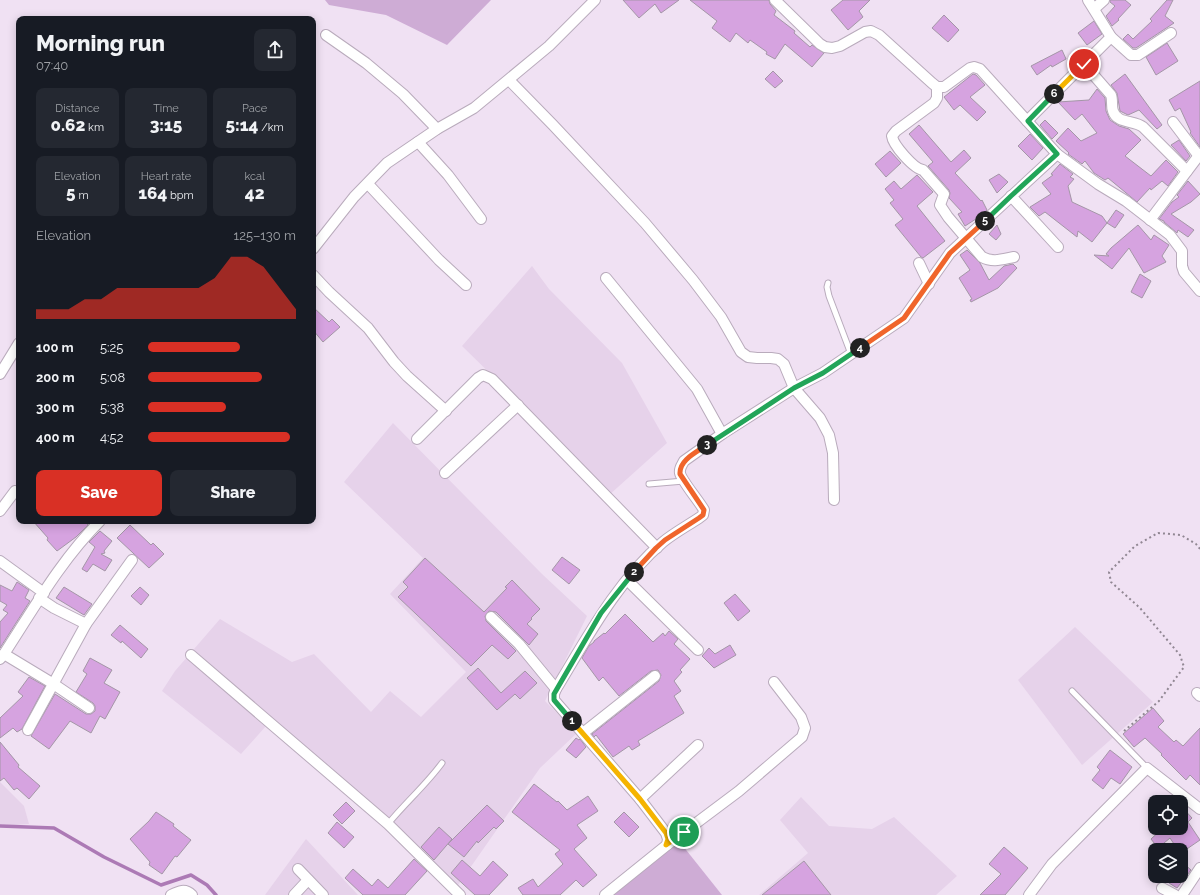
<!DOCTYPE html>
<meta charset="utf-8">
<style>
:root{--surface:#171b24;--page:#242831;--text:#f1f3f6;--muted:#9ea1a6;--accent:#d93025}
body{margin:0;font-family:Raleway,sans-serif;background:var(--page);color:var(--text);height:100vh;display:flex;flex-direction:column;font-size:15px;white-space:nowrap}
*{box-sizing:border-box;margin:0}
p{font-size:13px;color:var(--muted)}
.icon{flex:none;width:22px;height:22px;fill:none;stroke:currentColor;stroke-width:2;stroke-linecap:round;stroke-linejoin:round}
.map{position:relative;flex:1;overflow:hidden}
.details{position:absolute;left:16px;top:16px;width:300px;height:508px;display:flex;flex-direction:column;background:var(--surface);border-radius:8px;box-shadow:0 2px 10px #0003}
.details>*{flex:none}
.controls{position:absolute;left:1148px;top:795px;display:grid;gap:8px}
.controls a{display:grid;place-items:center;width:40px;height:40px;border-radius:8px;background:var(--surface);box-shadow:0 2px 10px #0003;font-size:20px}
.pin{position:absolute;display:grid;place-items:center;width:34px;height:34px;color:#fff;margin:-17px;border:2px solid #fff;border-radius:50%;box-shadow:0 1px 4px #0007}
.km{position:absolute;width:20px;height:20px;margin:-10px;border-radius:50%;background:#222;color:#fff;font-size:11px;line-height:20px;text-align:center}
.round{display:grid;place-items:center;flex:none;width:42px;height:42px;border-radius:8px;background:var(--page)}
.overview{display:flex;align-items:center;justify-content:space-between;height:68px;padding:0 20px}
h1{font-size:22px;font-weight:800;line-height:30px}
.metrics{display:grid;grid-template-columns:repeat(3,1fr);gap:6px;height:68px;padding:4px 20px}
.metrics div{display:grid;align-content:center;border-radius:8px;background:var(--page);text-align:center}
.metrics b{font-size:17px;font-weight:800}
.metrics small{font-size:11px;font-weight:400}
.metrics p{font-size:11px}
.chart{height:112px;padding:8px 20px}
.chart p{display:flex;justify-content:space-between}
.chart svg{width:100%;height:72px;margin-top:4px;fill:var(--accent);opacity:.7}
.button{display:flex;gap:8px;margin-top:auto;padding:8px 20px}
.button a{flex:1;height:46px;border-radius:8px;background:var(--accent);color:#fff;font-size:16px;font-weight:800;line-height:46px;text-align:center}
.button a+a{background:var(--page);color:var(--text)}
ul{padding:0 20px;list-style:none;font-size:13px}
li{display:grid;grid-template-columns:64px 48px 1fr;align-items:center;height:30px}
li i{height:10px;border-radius:5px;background:var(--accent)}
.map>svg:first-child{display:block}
.built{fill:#e6d2ea}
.green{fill:#ceacd5}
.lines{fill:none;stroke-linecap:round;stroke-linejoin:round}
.stream{stroke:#ac7ab5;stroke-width:3.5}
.building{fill:#d6a3e0;stroke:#a496a7}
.lane-casing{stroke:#b9abbc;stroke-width:7}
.street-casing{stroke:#b9abbc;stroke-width:12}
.path{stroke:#918793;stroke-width:2;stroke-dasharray:2 3;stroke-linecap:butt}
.lane{stroke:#fff;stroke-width:5}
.street{stroke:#fff;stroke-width:10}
.split-1-casing{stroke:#fff;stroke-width:8}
.split-2-casing{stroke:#fff;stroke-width:8}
.split-3-casing{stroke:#fff;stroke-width:8}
.split-4-casing{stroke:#fff;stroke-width:8}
.split-5-casing{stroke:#fff;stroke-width:8}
.split-6-casing{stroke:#fff;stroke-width:8}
.split-7-casing{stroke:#fff;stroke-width:8}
.split-1{stroke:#f5b400;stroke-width:5}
.split-2{stroke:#22a559;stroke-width:5}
.split-3{stroke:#f0652b;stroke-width:5}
.split-4{stroke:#22a559;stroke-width:5}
.split-5{stroke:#f0652b;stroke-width:5}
.split-6{stroke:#22a559;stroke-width:5}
.split-7{stroke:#f5b400;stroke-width:5}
</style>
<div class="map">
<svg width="1200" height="895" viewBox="0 0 1200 895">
<rect width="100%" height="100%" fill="#f0e1f3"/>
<g class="built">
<path d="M532,266L549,289L622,363L667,443L608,496L552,434L462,346Z"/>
<path d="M393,423L542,574L587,616L545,701L577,733L540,768L456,888L266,726L241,754L162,691L175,671L220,619L292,662L314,654L371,712L390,691L421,717L466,672L390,594L423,558L344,482Z"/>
<path d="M1075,627L1153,702L1082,765L1018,680Z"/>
<path d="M0,782L24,806L29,824L0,826Z"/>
<path d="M801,797L829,826L872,829L894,817L957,876L936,895H759L808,853L780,820Z"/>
<path d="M306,839L358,895H265Z"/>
</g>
<g class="green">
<path d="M325,0H491L447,45L386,15L329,5Z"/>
<path d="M675,836L722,895H600Z"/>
</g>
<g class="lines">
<path class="stream" d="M0,826L54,828L104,857L161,885L191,875L207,885L216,895"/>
</g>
<g class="building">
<path d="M623,0H679L661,13L655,4L639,18Z"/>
<path d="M690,0H769L770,4L776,11L774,15L795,31L794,33L810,47L812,45L824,53L812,67L785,44L775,59L766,54L767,52L750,40L748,43L736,33L730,42L712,28L717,21Z"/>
<path d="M843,0H870L859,11L863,17L848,30L831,10Z"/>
<path d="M1110,0H1125L1131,5L1118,19L1119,20L1112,26L1106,16L1115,6L1110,2Z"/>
<path d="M1167,0H1173L1165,16L1174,23L1136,48H1133L1123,39L1128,34L1133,39L1152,21L1150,19Z"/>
<path d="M944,15L959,30L948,42L932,28Z"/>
<path d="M1094,21L1102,34L1087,45L1078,33Z"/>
<path d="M1167,43L1178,61L1156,75L1146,57Z"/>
<path d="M1062,50L1066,59L1052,67L1051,65L1037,75L1031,66Z"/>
<path d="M773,71L783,81L775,88L765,79Z"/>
<path d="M973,74L976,75L985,85L970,97L986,112L977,121L960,105L954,110L944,97Z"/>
<path d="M1125,74L1162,125L1157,129L1139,110L1128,115L1120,111L1117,93L1111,85Z"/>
<path d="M1200,81V147L1190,133L1191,132L1180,108L1175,111L1169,100Z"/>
<path d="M1097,89L1105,98L1106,111L1110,120L1119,126L1129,129L1141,140L1125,156L1151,176L1166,160L1178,172L1168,186L1162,181L1151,190L1150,188L1137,202L1108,178L1105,180L1094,173L1085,161L1082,164L1068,154L1069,153L1056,141L1068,128L1081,141L1097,133L1082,114L1075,120L1058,102L1089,100Z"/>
<path d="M1045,120L1058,133L1052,139L1040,125Z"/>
<path d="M919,125L951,162L964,150L971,158L955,173L981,201L982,200L987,210L979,217L965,226L958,214L962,212L949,198L950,193L949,190L928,166L933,162L909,134Z"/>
<path d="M1030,134L1043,148L1032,160L1018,146Z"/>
<path d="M1179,140L1190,156L1186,161L1171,145Z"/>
<path d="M890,151L901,163L886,177L875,164Z"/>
<path d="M1060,164L1073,174L1070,177L1074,179L1068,186L1072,202L1102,216L1107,223L1092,242L1078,231L1077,237L1045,212L1039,216L1030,207L1051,194L1042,183L1053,175L1051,174Z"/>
<path d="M999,174L1008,182L997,193L989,180Z"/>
<path d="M917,175L933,192L917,206L945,241L923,258L921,257L895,225L903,219L890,203L894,200L885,189L894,181L901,189Z"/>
<path d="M1188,181L1200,194L1191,202L1171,214L1194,230L1188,237L1178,230L1177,233L1164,222V221L1159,219L1172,202L1179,197L1177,195Z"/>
<path d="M1116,210L1124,215L1115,228L1107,223Z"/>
<path d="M997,225L1001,234L996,240L989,234Z"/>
<path d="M1138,225L1151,240L1154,235L1169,245L1162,256L1166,262L1144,273L1129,248L1112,269L1094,255L1109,256L1106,254L1111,248Z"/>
<path d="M967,250L980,263L989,280L1004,266L1013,264L1017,268L998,288L971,302L970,300L972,299L959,278L970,270L960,255Z"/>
<path d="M1140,274L1151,281L1142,298L1131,292Z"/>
<path d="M313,307L329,322L332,319L340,327L323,342L313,330Z"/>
<path d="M33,521H85L88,525L76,537L57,551L47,540L48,538Z"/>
<path d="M130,525L151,545L153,543L164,554L149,568L117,538Z"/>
<path d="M100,531L112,541L104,551L105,553L101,554L112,560L105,571L93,564L87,572L82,569L95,547L89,542Z"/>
<path d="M562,557L580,570L569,584L552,570Z"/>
<path d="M425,558L484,612L507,588L505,587L512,580L540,609L531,618L532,619L527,624L538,634L529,645L496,612L489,611L485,616L486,621L516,651L508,659L492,645L471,666L398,597L408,587L403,582Z"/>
<path d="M17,582L29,590L25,598L30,601L0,648V622L8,613L3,610L7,605L0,601V585L12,591Z"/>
<path d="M64,587L92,604L84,615L56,598Z"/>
<path d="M140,587L149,595L141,605L131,596Z"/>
<path d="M735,594L750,611L738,621L724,603Z"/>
<path d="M625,614L653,642L663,633L665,636L669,631L678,639L674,644L690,659L680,670L682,672L674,681L681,691L674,696L684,713L638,741L640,745L632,750L629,746L613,757L596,735L594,737L592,734L659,681L661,675L658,670L651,671L619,696L603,677L599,681L582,658L589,646L594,642V641L604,633L605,634Z"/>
<path d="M120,625L148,649L141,658L122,641L121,643L111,635Z"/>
<path d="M730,645L736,655L714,668L702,656L709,648L715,654Z"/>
<path d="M90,658L112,670L104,683L120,692L105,719L100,716L91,733L70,721L49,749L31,736L55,694L86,714H91L95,711V706L93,703L76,692L87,674L83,671Z"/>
<path d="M478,668L501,693L525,671L537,683L520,699L515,694L497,710L467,678Z"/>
<path d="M29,677L45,686L22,729L17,732L13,728L0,738V718L23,696L18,692Z"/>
<path d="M1153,708L1164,721L1158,727L1174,742L1176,740L1183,746L1200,728V785L1190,775L1186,780L1161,755L1162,754L1145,738L1134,747L1123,734Z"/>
<path d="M576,738L579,740L580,739L586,747L576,758L566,750Z"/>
<path d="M0,742L19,765L18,767L40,786L29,799L17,788L14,790L4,778L0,781Z"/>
<path d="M1110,750L1132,767L1120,784L1111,778L1103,789L1092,780L1100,770L1097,767Z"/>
<path d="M534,784L557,802L558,801L567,810L588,796L598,811L577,825L587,838L574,849L597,875L583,887L576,880L560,895H523L518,888L533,879L538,887L563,864L555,854L560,850L512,812Z"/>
<path d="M346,802L355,811L342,824L333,815Z"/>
<path d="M487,805L504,821L496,829L494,827L478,843L477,841L464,857L448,844Z"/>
<path d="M1181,806L1192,818L1188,822L1200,840L1181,853V850H1178L1170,838L1158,848L1151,839L1163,828H1181Z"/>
<path d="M156,812L174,824L173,826L191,840L177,857L175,856L162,874L149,865L150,862L130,839L149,821Z"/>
<path d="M624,812L639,827L629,837L614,822Z"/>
<path d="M337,822L354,837L344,848L328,833Z"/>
<path d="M439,827L452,839L434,860L421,847Z"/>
<path d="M1004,847L1028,868L1005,895H980L1001,874L989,864Z"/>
<path d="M414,859L427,871L405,895H363L345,878L353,869L372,886L378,879L388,888Z"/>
<path d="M462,860L480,876L493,861L508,875L489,895H475L451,873Z"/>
<path d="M804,861L831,895H762Z"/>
<path d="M1181,861L1191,870L1177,888L1169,883L1173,876H1181Z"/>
</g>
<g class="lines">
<defs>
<g id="lane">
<path d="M828,283L827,287L829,296L851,354"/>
<path d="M649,484L684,481"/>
<path d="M1072,691L1147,768"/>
<path d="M388,824C405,803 426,785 442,763"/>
</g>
<g id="street">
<path d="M775,0L820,44L825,47L832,48L840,46L865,32L871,31L879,35L932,83L937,87H944L970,68L974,67L980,69L1057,154L1098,184L1126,201L1170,235L1182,251V266L1184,272L1200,291"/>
<path d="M1088,0L1111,37L1131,55H1138L1171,33"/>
<path d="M1094,9L1104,0"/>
<path d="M326,35L366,63L403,94L437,129"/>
<path d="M1084,64L1111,95C1113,100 1111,106 1113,111C1117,124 1134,120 1143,127L1187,171"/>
<path d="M509,80L553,125L645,223L693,280L721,317L741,352L748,357L757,358H771L778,359L784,364L794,388L820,418L829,435L833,453L834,500"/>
<path d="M937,87V98L934,103L896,131L892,136C893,145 914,169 923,170L944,194L940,205L948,217L982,257C993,263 1003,259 1014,257"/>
<path d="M1027,121L1111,37"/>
<path d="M1173,122L1198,155"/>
<path d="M418,142L448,175L481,219"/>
<path d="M368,184L439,260L466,285"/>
<path d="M1011,196L1058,247"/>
<path d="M1150,220L1200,154"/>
<path d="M313,249L354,197L387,163L437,129L474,108L549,46L595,0"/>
<path d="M919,263L929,284"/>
<path d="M313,275L329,292L368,328L394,362L407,376L446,411"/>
<path d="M606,278L697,389L722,434"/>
<path d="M0,374L19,343"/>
<path d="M417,439L478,378L483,375L492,379L657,548"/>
<path d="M445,473L518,405"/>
<path d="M0,511L15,491"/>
<path d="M0,561L44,593"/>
<path d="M627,580L698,650"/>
<path d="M39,598L54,608L86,624"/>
<path d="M491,617L519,644L556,689"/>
<path d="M4,654L52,683L89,708"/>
<path d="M191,655L388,824L460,895"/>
<path d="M0,659L4,654C34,608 61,560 100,521"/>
<path d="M1197,693L1200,696"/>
<path d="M28,730L86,624L132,560"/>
<path d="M583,733L655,676"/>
<path d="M640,799L698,745"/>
<path d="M667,845L739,791L802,737L805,728L801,717L774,682"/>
<path d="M298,869L323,895"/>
<path d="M1162,888L1175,895"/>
<path d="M171,895C179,891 185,888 192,895"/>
<path d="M294,895L308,880"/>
<path d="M605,895L667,845L668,839L666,833L640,799L554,700V694L556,689C587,638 617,581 663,542C674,533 687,526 699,518L703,515L704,510C699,501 681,480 680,473C679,468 682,465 684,461L722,434L794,388L823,373L904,318L950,253L1057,154"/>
<path d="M1029,895L1052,864L1147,768L1200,809"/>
<path d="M1182,895L1200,868"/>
</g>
</defs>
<use href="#lane" class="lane-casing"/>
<use href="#street" class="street-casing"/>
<path class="path" d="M1124,731L1159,701L1184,667L1180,655L1140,608L1111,582L1109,572L1135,546L1158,533L1181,535L1196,544L1200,549"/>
<use href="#lane" class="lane"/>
<use href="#street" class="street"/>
</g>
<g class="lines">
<defs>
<path id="split-1" d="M572,721L640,799L666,833L668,839L666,845L684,832"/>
<path id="split-2" d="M572,721L554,700V694L601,613L634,572"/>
<path id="split-3" d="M634,572L656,548L665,540L699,518L703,515L704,510L680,474C679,460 697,452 707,445"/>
<path id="split-4" d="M707,445L794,388L823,373L860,348"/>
<path id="split-5" d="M860,348L904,318L950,253L985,221"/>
<path id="split-6" d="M985,221L1011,196L1057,154L1028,121L1054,94"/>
<path id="split-7" d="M1054,94L1084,64"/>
</defs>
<use href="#split-1" class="split-1-casing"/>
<use href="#split-2" class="split-2-casing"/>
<use href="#split-3" class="split-3-casing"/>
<use href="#split-4" class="split-4-casing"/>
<use href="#split-5" class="split-5-casing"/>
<use href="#split-6" class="split-6-casing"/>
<use href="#split-7" class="split-7-casing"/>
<use href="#split-1" class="split-1"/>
<use href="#split-2" class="split-2"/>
<use href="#split-3" class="split-3"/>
<use href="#split-4" class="split-4"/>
<use href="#split-5" class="split-5"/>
<use href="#split-6" class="split-6"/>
<use href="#split-7" class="split-7"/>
</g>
</svg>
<div class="controls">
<a><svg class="icon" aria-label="locate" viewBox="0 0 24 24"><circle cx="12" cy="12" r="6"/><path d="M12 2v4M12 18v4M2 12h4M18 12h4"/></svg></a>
<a><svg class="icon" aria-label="layers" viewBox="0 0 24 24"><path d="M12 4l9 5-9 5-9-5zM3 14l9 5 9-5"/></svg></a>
</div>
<div class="pin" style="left:684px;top:832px;background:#1e9e55"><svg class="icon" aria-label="arrive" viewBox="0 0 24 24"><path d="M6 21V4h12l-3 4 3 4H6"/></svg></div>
<div class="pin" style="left:1084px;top:64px;background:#d93025"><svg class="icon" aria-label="check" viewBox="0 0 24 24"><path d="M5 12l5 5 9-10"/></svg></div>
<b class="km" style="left:572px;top:721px">1</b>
<b class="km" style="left:634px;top:572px">2</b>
<b class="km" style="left:707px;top:445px">3</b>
<b class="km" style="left:860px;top:348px">4</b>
<b class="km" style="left:985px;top:221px">5</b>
<b class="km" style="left:1054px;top:94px">6</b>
<section class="details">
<div class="overview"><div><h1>Morning run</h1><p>07:40</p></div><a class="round"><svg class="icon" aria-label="share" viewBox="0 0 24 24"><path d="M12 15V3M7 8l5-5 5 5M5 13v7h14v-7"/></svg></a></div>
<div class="metrics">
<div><p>Distance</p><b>0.62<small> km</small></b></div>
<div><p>Time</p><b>3:15</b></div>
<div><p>Pace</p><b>5:14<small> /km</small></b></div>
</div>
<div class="metrics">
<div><p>Elevation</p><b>5<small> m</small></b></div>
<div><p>Heart rate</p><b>164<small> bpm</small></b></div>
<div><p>kcal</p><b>42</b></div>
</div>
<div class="chart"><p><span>Elevation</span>125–130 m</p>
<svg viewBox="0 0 160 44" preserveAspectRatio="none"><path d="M0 44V38L10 38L20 38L30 32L40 32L50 25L60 25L70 25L80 25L90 25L100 25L110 19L120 6L130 6L140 12L150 25L160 38V44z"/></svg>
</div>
<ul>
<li><b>100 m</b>5:25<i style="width:62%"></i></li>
<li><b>200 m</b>5:08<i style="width:77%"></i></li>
<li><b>300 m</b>5:38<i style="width:53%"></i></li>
<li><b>400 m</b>4:52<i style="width:96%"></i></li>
</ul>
<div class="button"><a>Save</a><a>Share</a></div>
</section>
</div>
